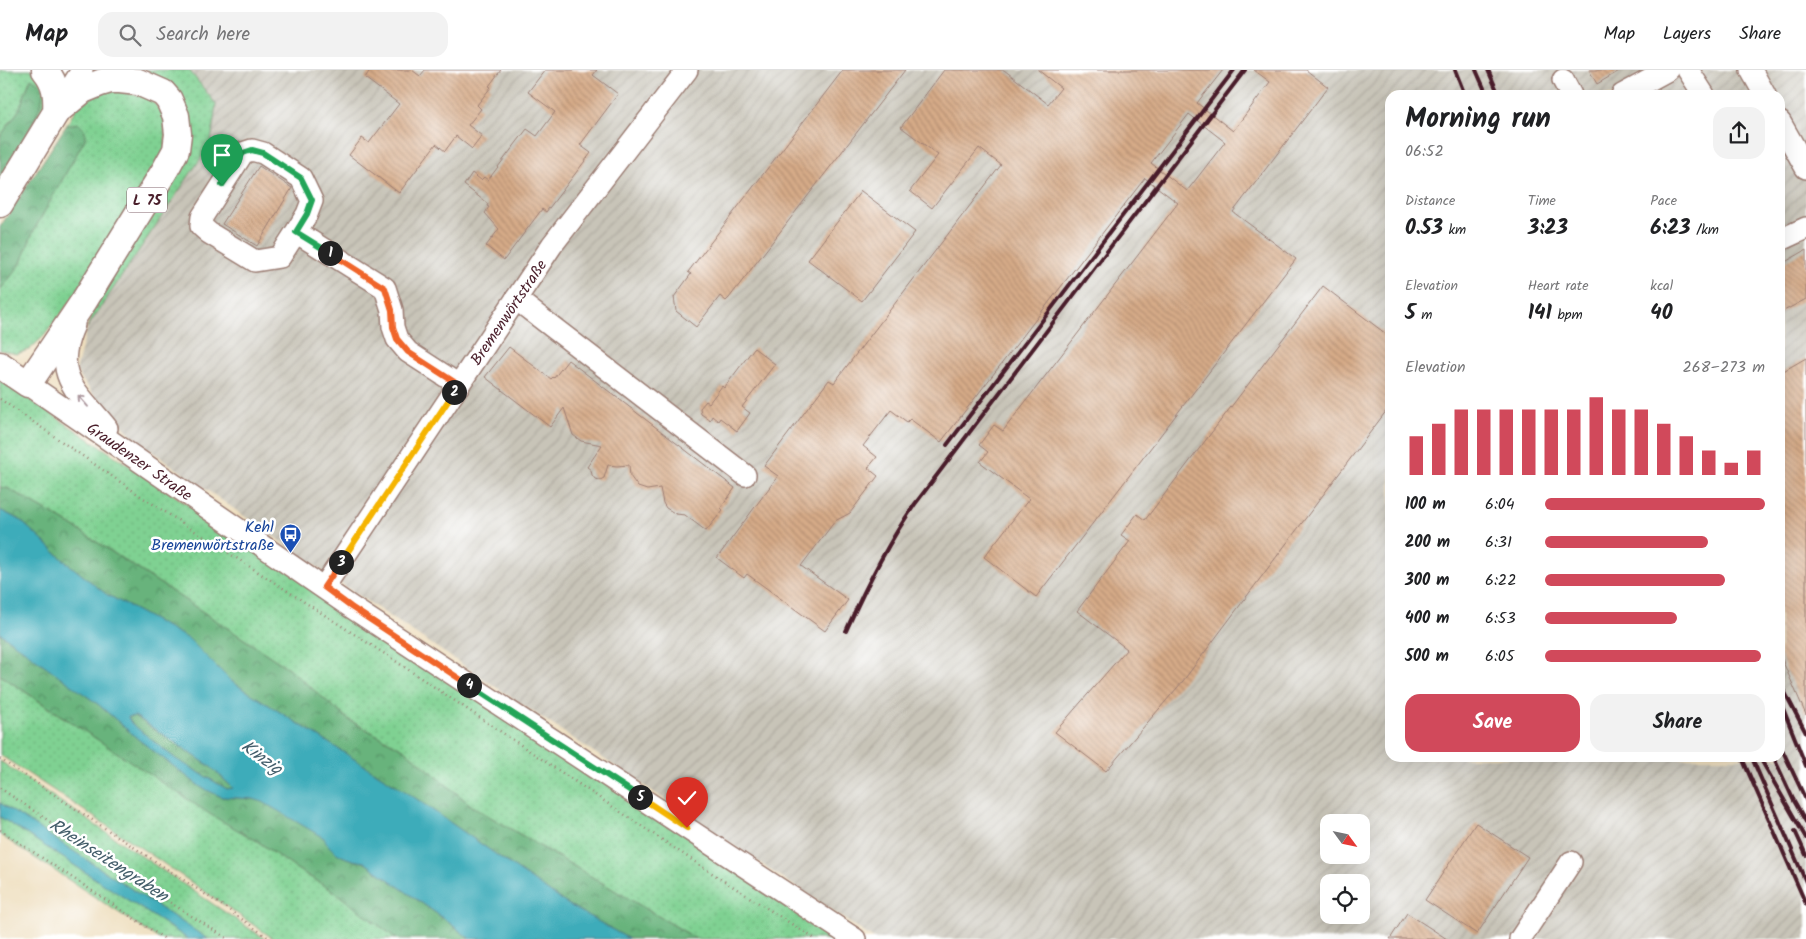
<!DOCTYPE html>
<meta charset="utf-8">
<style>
:root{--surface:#fff;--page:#f2f2f2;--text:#202124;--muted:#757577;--line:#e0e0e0;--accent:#d1495b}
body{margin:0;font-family:Kalam,sans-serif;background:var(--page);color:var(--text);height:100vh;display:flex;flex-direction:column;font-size:19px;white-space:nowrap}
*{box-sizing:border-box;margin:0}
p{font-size:16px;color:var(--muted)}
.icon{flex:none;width:28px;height:28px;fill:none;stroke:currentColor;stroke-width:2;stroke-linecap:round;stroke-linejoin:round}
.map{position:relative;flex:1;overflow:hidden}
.drawer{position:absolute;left:1385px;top:20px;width:400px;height:672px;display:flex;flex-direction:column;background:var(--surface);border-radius:15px;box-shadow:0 5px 20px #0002}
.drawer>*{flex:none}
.needle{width:32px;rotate:123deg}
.buttons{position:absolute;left:1320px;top:744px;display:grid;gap:10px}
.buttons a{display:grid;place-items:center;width:50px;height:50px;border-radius:10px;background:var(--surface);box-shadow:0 5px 20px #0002;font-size:25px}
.pin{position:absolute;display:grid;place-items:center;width:42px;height:42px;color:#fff;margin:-51px -21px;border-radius:50% 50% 50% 0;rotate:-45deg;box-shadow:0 0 5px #0007}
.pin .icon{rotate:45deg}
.km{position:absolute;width:25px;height:25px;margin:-12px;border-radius:50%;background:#222;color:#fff;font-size:14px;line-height:25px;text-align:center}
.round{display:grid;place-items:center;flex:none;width:52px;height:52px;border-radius:15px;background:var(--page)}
.head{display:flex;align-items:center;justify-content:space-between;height:85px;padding:0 20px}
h1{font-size:28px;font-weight:800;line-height:38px}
.stats{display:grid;grid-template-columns:repeat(3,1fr);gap:8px;height:85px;padding:5px 20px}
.stats div{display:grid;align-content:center}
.stats b{font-size:21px;font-weight:800}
.stats small{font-size:14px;font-weight:400}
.stats p{font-size:14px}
.chart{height:140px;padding:10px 20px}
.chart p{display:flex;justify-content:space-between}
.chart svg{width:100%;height:90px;margin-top:5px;stroke:var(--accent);stroke-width:6}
.button{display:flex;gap:10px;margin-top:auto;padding:10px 20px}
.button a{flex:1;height:58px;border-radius:15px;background:var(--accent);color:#fff;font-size:20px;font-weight:800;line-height:58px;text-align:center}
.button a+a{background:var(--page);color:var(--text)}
ul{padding:0 20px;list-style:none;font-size:16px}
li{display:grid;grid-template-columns:80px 60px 1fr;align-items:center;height:38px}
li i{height:12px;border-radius:6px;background:var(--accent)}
header{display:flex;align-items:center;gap:30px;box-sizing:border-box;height:70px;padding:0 25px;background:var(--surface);border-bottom:1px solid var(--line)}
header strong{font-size:24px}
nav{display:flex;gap:28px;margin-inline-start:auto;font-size:18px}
.search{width:350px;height:45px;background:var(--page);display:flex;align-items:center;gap:12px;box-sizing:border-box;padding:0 18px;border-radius:15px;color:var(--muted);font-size:19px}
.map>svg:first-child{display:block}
.industrial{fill:url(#industrial-furrows);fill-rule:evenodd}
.grass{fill:url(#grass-dots);stroke:#64785e}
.forest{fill:url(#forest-crowns);stroke:#586954}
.water{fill:#3dacba;stroke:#446672;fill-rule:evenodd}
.building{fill:url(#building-back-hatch);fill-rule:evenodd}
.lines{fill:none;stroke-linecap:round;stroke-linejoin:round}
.minor-casing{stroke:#9c7e74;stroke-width:24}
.major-casing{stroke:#9c7e74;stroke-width:29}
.path{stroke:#9c7e74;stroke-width:2.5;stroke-dasharray:1 4;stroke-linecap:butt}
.minor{stroke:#fff;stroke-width:21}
.major{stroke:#fff;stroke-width:26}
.rail{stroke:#4a1f2b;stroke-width:4}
.oneway{stroke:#ae9aa0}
.split-1-casing{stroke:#fff;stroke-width:10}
.split-2-casing{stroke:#fff;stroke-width:10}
.split-3-casing{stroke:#fff;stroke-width:10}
.split-4-casing{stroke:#fff;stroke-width:10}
.split-5-casing{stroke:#fff;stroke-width:10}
.split-6-casing{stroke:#fff;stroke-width:10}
.split-1{stroke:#22a559;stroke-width:6}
.split-2{stroke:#f0652b;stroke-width:6}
.split-3{stroke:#f5b400;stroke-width:6}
.split-4{stroke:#f0652b;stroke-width:6}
.split-5{stroke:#22a559;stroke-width:6}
.split-6{stroke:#f5b400;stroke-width:6}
.labels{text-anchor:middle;stroke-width:5;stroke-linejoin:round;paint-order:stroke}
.shield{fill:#fff;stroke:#80626b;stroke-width:1}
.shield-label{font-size:15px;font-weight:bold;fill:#4a1f2b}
.street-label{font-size:16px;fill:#4a1f2b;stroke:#fff}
.transit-label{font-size:16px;fill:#164399;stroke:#fff;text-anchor:end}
.water-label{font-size:18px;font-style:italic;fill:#445e6b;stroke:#fff}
</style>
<header>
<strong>Map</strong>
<div class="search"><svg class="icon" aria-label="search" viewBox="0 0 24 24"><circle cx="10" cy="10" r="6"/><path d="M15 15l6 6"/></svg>Search here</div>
<nav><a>Map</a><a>Layers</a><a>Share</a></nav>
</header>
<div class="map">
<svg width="1806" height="869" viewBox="0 0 1806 869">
<defs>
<pattern id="industrial-furrows" width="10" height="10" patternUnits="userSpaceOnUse" patternTransform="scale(1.25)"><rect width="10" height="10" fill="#c8c4b8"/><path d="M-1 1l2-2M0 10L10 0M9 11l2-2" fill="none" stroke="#ada89e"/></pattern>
<pattern id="grass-dots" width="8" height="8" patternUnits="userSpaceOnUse" patternTransform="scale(1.25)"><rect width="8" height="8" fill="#7fd192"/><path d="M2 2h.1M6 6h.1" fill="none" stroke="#6fb37e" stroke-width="1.8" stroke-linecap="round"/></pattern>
<pattern id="forest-crowns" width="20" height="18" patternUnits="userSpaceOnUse" patternTransform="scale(1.25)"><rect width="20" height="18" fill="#67b37c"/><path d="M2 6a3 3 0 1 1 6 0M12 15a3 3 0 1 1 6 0" fill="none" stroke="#579166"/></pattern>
<pattern id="building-back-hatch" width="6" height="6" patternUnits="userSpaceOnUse" patternTransform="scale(1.25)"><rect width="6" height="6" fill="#d6ab88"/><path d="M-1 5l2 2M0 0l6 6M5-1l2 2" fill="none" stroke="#b08b6f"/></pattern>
</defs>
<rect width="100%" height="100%" fill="#fff"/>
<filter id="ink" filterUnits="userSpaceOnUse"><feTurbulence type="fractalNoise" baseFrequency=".02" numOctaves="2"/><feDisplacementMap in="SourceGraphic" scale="10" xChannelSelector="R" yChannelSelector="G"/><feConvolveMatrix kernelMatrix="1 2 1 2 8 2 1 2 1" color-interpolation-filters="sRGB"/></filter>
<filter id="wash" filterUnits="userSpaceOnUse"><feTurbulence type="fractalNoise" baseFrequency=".0096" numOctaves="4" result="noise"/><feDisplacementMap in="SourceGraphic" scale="20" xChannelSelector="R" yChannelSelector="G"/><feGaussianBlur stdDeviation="1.12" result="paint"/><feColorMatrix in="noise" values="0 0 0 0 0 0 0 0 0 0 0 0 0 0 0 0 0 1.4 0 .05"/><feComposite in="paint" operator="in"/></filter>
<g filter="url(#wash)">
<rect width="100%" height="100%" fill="#eedebd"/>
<path class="industrial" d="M189,0H1806V869H874L334,509L140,373L98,331L76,301L87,258L178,123L216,34ZM1390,25H1780V688H1390ZM1329,752H1361V785H1329ZM1329,812H1361V845H1329Z"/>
<g class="grass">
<path d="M0,0H36L50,29L0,117V106L38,43L31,8L19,40L0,67Z"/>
<path d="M146,0H189L216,34L211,73L87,258L100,217L172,102L161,11Z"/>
<path d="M105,19L146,27L156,35L164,47L166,80L80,219L44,266L29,280L16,284L0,280V220L20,195L33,162L85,69L78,53L66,56L77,37Z"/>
<path d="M0,310L844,869H697L472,736L405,680L349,650L288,598L71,455L9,419L0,417Z"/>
<path d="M0,605L61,646L257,771L295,798L332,820L397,869H274L147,782L0,685Z"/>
<path d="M0,691L265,869H208L0,733Z"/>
<path d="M0,747L188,869H159L0,765Z"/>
</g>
<g class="forest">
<path d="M31,8C36,11 40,13 42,18C49,35 10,90 0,106V67L19,40Z"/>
<path d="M78,53L85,60V69L33,162L20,195L0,220V157L66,56Z"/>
<path d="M0,417L9,419L71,455L288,598L349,650L405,680L472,736L697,869H629L564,832L411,725L231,611L189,569L106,524L66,492L20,450L0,440Z"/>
<path d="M0,563L99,635L139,670L202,718L222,727L253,729L263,731L325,768C331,784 348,790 364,792L447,851L470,869H397L332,820L295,798L257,771L211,745L0,605Z"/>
<path d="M134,646L211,697L233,718L227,719L176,689L131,653L128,647Z"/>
</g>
<g class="water">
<path d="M0,440L20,450L66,492L106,524L189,569L231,611L411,725L564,832L629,869H470L447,851L364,792C348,790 331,784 324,768L263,732L253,729L222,727L202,718L139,670L99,635L0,563ZM135,646L211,697L233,718L227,719L176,689L131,653L128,647Z"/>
<path d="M0,733L208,869H188L0,747Z"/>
</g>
<g id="blocks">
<g class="building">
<path d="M370,0H412L420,6L425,0H501L489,16L491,17L477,35L481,39L468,55L482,66L472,79L456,66L445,81L436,74L399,123L349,85L362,68L369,73L399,34L365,8Z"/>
<path d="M545,0H597L593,5L618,24L580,75L591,83L546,142L542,139L504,190L486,176L499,159L485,143L489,137L487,136L488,134L464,115L472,103L481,110L484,107L488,110L527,59L537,66L555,42L528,22Z"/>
<path d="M843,0H905L729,228L726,231L720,226L696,257L676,241L674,227L691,204L688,202Z"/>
<path d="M944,0H1004L1048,34L1061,18L1038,0H1223L1197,33L1233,61L1270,12L1254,0H1306L1328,17L1233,142L1296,189L1036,527L984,487L1029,429L980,392L988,382L979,375L994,355L1003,361L1178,133L1145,108L941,372L910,349L907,352L891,340L863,376L877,387L868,398L878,406L850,443L835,451L801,496L848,530L825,561L747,504L744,508L717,488L778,406L764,396L829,310L834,313L1001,95L979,78L932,138L910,121L938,85L901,57ZM1189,44L1225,72L1187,121L1151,93Z"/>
<path d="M1589,0H1621L1597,14Z"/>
<path d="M259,96L292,118L257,176L222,154Z"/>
<path d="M861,121L915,162L862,231L808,190Z"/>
<path d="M1806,180V229L1780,243V195Z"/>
<path d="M1323,216L1390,267V336L1183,611L1106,701L1055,662L1127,579L1077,541L1130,471L1121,465L1137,444L1145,450Z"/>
<path d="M509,277L551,309L553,307L554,308L568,290L735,418L721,438L723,440L706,461L685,445L676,444L666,438L663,433L660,418L647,420L638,417L630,406L629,395L617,396L608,395L604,408L600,410L595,409L592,405L591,400L587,397L602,375L581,371L573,365L564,338L550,357L485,307Z"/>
<path d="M754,278L775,294L742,337L750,343L737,361L720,348L718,351L712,346L710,350L701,344L700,338L706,331L709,333L722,316L724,318Z"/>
<path d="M1806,288V645L1780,585V303Z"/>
<path d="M1476,753L1528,787L1477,864L1425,830Z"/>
<path d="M1407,843L1447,869H1390Z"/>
</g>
</g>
</g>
<g filter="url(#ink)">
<use href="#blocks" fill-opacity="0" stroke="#9c7e74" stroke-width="1"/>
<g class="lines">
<defs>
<g id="minor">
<path d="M1688,0L1704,25"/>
<path d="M1751,0L1765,25"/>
<path d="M1563,10L1571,25"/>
<path d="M1622,25L1668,0"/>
<path d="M61,34L82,0"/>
<path d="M1780,52L1806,98"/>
<path d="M296,162L307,144L312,131L301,108L263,83L252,80L243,83L202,147L201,156L209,163L255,191L280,187L296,162L385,218L392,240L393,257L397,269L408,282L459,315"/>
<path d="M1780,170L1806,158"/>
<path d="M516,229L745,405"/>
<path d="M74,255C51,306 77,321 107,358"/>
<path d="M28,314L351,537L855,869"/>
<path d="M324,517L552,175L687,0"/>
<path d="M1520,869L1571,792"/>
</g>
<g id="major">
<path d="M45,0C56,13 57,26 56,42"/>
<path d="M0,134L56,42L83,20L100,13L110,10H120L138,12L163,23L169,30L176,46L178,64L176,80L165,100L84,231L28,314L0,295"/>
</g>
</defs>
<use href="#minor" class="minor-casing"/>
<use href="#major" class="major-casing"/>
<g class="path">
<path d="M0,329L142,427L388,586L707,800L815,869"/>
<path d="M0,689L226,838L270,869"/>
<path d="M0,718L166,830L228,869"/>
<path d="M0,760L165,869"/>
</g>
<use href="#minor" class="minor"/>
<use href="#major" class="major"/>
<g class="rail">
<path d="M1455,0L1465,25"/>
<path d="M1476,0L1487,25"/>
<path d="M1488,0L1499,25"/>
<path d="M947,375L1234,0"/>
<path d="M846,561C866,516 887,474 915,434L1245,0"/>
<path d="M1780,613L1806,663"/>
<path d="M1780,631L1806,696"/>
<path d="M1780,675L1806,730"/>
<path d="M1742,688L1806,834"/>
<path d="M1752,688L1806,812"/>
<path d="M1760,688L1806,768"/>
<path d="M1774,688L1793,729L1806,752"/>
<path d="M1795,761L1806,785"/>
</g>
</g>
<defs><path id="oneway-shaft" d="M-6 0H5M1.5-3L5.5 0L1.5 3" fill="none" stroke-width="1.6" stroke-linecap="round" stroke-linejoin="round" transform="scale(1.25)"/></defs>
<use class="oneway" href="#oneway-shaft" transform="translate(83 331) rotate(-131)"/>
</g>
<g class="lines" filter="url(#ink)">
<defs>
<path id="split-1" d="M222,115L243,83L252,80L263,83L301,108L312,130L307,144L296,162L330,183"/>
<path id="split-2" d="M330,183L385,218L392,240L393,257L397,269L408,282L459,315L454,322"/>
<path id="split-3" d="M341,492L454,322"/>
<path id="split-4" d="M341,492L324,517L351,537L469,615"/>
<path id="split-5" d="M469,615L640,727"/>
<path id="split-6" d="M640,727L687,758"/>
</defs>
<use href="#split-1" class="split-1-casing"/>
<use href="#split-2" class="split-2-casing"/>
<use href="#split-3" class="split-3-casing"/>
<use href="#split-4" class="split-4-casing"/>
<use href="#split-5" class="split-5-casing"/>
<use href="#split-6" class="split-6-casing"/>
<use href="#split-1" class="split-1"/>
<use href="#split-2" class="split-2"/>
<use href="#split-3" class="split-3"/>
<use href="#split-4" class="split-4"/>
<use href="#split-5" class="split-5"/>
<use href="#split-6" class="split-6"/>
</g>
<defs>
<symbol id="bus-pin" viewBox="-11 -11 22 30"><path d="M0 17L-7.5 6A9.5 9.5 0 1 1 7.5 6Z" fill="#1a4fb4" stroke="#fff"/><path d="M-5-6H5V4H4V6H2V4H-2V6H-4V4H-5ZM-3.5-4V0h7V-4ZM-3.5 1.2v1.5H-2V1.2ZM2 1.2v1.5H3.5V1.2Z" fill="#fff"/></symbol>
</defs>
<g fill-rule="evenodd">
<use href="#bus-pin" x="278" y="452" width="25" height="34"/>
</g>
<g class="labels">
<rect class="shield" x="127" y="117.5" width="40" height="25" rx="4"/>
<g class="shield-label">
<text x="147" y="135">L 75</text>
</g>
<g class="street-label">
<text transform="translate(508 242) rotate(-56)" y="6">Bremenwörtstraße</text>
<text transform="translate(140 391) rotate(35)" y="6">Graudenzer Straße</text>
</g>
<g class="transit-label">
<text x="274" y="462">Kehl<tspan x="274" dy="18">Bremenwörtstraße</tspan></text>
</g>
<g class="water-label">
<text transform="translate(262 687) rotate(36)" y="6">Kinzig</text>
<text transform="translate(109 790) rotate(33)" y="6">Rheinseitengraben</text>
</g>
</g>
</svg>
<div class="buttons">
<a><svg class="needle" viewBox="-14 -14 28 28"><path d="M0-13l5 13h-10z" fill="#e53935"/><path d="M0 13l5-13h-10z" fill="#757577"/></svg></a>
<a><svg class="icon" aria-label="locate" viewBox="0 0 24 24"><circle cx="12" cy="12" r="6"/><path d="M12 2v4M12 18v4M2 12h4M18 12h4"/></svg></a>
</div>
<div class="pin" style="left:222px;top:115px;background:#1e9e55"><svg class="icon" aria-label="arrive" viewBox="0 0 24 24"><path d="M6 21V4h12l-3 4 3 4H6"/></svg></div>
<div class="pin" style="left:687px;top:758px;background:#d93025"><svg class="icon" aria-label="check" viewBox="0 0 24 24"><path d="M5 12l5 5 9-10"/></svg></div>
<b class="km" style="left:330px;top:183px">1</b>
<b class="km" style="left:454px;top:322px">2</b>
<b class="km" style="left:341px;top:492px">3</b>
<b class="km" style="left:469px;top:615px">4</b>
<b class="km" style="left:640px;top:727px">5</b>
<section class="drawer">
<div class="head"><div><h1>Morning run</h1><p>06:52</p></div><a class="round"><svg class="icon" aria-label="share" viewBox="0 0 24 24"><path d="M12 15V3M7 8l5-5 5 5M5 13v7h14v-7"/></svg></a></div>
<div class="stats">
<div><p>Distance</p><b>0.53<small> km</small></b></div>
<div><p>Time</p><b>3:23</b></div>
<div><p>Pace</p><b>6:23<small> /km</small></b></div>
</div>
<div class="stats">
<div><p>Elevation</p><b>5<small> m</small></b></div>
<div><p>Heart rate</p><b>141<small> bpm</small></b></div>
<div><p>kcal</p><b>40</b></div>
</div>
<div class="chart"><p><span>Elevation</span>268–273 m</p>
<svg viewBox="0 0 160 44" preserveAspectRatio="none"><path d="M5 44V25M15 44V19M25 44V12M35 44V12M45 44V12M55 44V12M65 44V12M75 44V12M85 44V6M95 44V12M105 44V12M115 44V19M125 44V25M135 44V32M145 44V38M155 44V32"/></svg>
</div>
<ul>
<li><b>100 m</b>6:04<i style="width:100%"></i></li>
<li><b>200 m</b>6:31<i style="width:74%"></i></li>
<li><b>300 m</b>6:22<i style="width:82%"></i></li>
<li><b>400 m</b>6:53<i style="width:60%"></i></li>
<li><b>500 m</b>6:05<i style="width:98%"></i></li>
</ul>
<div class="button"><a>Save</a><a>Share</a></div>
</section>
</div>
